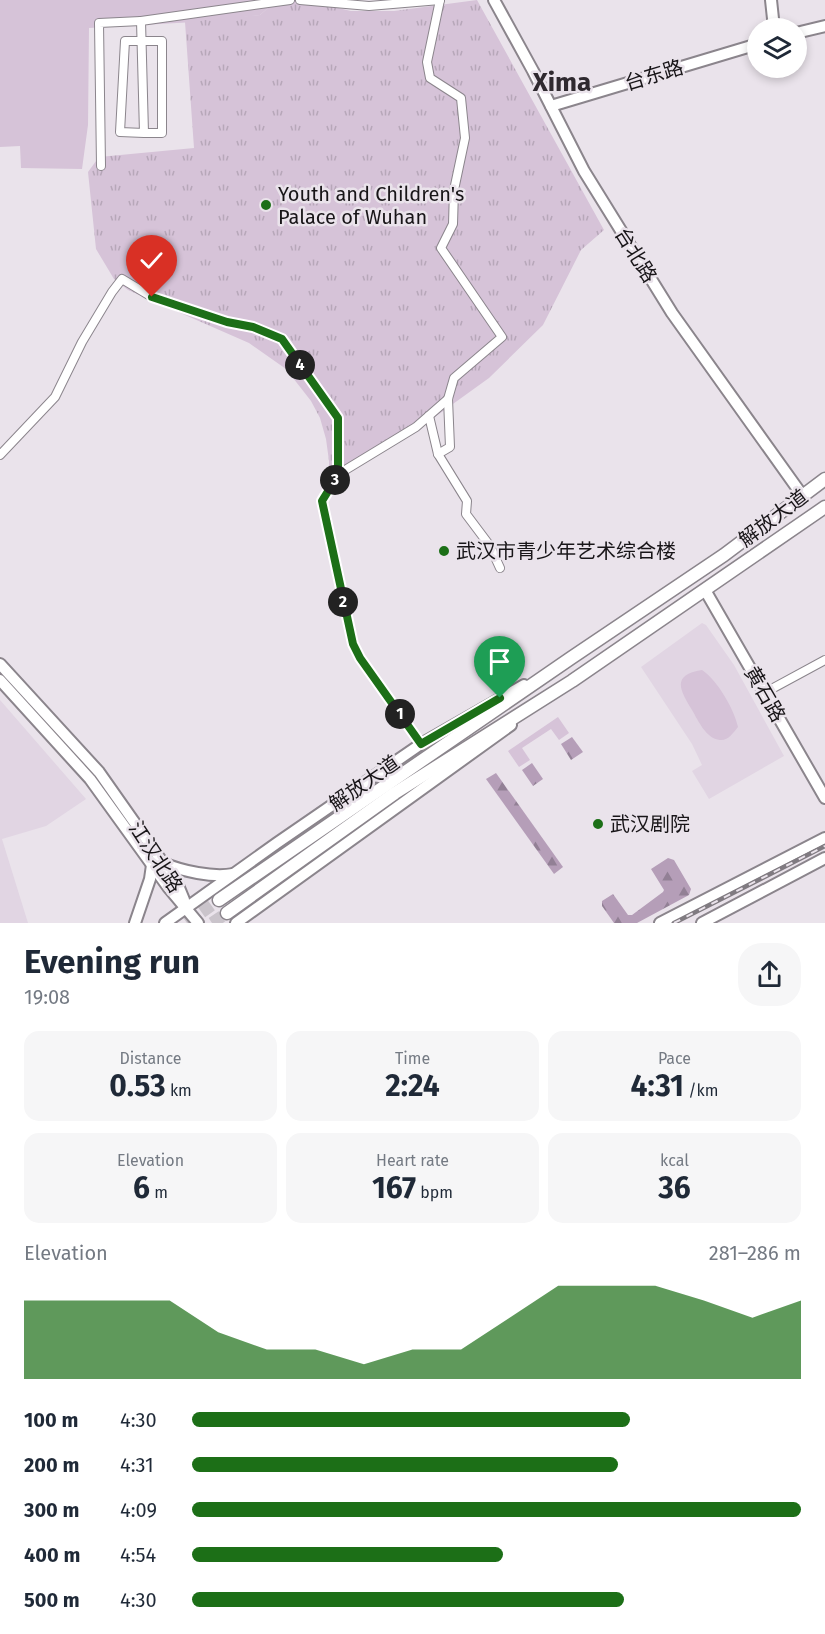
<!DOCTYPE html>
<meta charset="utf-8">
<style>
:root{--surface:#fff;--page:#f6f6f7;--text:#1f2937;--muted:#747a83;--accent:#1c6f17}
body{margin:0;font-family:"Fira Sans","Noto Sans SC",sans-serif;background:var(--page);color:var(--text);height:100vh;display:flex;flex-direction:column;font-size:22px;white-space:nowrap}
*{box-sizing:border-box;margin:0}
p{font-size:20px;color:var(--muted)}
.icon{flex:none;width:33px;height:33px;fill:none;stroke:currentColor;stroke-width:2;stroke-linecap:round;stroke-linejoin:round}
.map{position:relative;height:923px;overflow:hidden}
.panel{display:flex;flex-direction:column;background:var(--surface);flex:1}
.panel>*{flex:none}
.tools{position:absolute;left:747px;top:18px;display:grid;gap:12px}
.tools a{display:grid;place-items:center;width:60px;height:60px;border-radius:50%;background:var(--surface);box-shadow:0 3px 9px #0003;font-size:30px}
.pin{position:absolute;display:grid;place-items:center;width:51px;height:51px;color:#fff;margin:-62px -26px;border-radius:50% 50% 50% 0;rotate:-45deg;box-shadow:0 0 6px #0007}
.pin .icon{rotate:45deg}
.km{position:absolute;width:30px;height:30px;margin:-15px;border-radius:50%;background:#222;color:#fff;font-size:16px;line-height:30px;text-align:center}
.round{display:grid;place-items:center;flex:none;width:63px;height:63px;border-radius:24px;background:var(--page)}
.summary{display:flex;align-items:center;justify-content:space-between;height:102px;padding:0 24px}
h1{font-size:33px;font-weight:700;line-height:45px}
.stats{display:grid;grid-template-columns:repeat(3,1fr);gap:9px;height:102px;padding:6px 24px}
.stats div{display:grid;align-content:center;border-radius:15px;background:var(--page);text-align:center}
.stats b{font-size:30px;font-weight:700}
.stats small{font-size:16px;font-weight:400}
.stats p{font-size:16px}
.chart{height:168px;padding:12px 24px}
.chart p{display:flex;justify-content:space-between}
.chart svg{width:100%;height:108px;margin-top:6px;fill:var(--accent);opacity:.7}
ul{padding:0 24px;list-style:none;font-size:20px}
li{display:grid;grid-template-columns:96px 72px 1fr;align-items:center;height:45px}
li i{height:15px;border-radius:8px;background:var(--accent)}
.map>svg:first-child{display:block}
.built{fill:#e1d5e3}
.grass{fill:#d6c3d8}
.forest{fill:url(#forest-firs)}
.park{fill:url(#park-tufts)}
.lines{fill:none;stroke-linecap:round;stroke-linejoin:round}
.primary-tunnel{stroke:#cac4cb;stroke-width:12;stroke-dasharray:12 6;stroke-linecap:butt}
.street-casing{stroke:#8b858c;stroke-width:10}
.secondary-casing{stroke:#8b858c;stroke-width:14}
.primary-casing{stroke:#8b858c;stroke-width:15}
.street{stroke:#fff;stroke-width:8}
.secondary{stroke:#fff;stroke-width:10}
.primary{stroke:#fff;stroke-width:12}
.rail-casing{stroke:#807b81;stroke-width:4.5}
.rail{stroke:#eae3eb;stroke-width:2;stroke-dasharray:7;stroke-linecap:butt}
.route-casing{stroke:#fff;stroke-width:12}
.route{stroke:#1c6f17;stroke-width:8}
.poi-dot{fill:#1c6f17;stroke:#eae3eb;stroke-width:2}
.labels{text-anchor:middle;stroke-width:5;stroke-linejoin:round;paint-order:stroke}
.street-label{font-size:20px;fill:#181518;stroke:#eae3eb}
.poi-label{font-size:20px;fill:#181518;stroke:#eae3eb;text-anchor:start}
.district-label{font-size:26px;font-weight:bold;fill:#2f292f;stroke:#eae3eb}
</style>
<div class="map">
<svg width="825" height="923" viewBox="0 0 825 923">
<defs>
<pattern id="forest-firs" width="22" height="20" patternUnits="userSpaceOnUse" patternTransform="scale(1.5)"><rect width="22" height="20" fill="#b59eb8"/><path d="M5 1l3.5 6h-7zM16 11l3.5 6h-7z" fill="#928095"/></pattern>
<pattern id="park-tufts" width="24" height="20" patternUnits="userSpaceOnUse" patternTransform="scale(1.5)"><rect width="24" height="20" fill="#d6c3d8"/><path d="M3 7l-1-3M5 7V3M7 7l1-3M15 17l-1-3M17 17v-4M19 17l1-3" fill="none" stroke="#b7a7b9"/></pattern>
</defs>
<rect width="100%" height="100%" fill="#eae3eb"/>
<g class="built">
<path d="M702,623L706,625L734,665L784,756L709,799L692,771L702,765L692,744L641,667Z"/>
<path d="M0,700L86,799L46,826L2,839L28,923H0Z"/>
</g>
<g class="grass">
<path d="M0,0H277L260,15L212,21L89,28L88,125L82,169L21,168L20,146L0,147Z"/>
<path d="M702,670C718,681 734,709 738,727C733,733 728,741 720,740C706,739 698,720 692,710C680,690 671,675 702,670Z"/>
<path d="M558,717L569,733L559,740L551,729L522,748L530,760L519,767L508,751Z"/>
</g>
<g class="forest">
<path d="M572,737L583,752L571,760L561,744Z"/>
<path d="M532,763L543,779L533,786L522,770Z"/>
<path d="M496,773L563,867L554,874L486,779Z"/>
<path d="M668,858L674,860L691,889L689,895L637,923H614L602,906V901L613,894L628,915H632L663,892L664,890L651,869Z"/>
</g>
<path class="park" d="M277,0H309L313,2L351,11H394L477,0L604,230L581,250L543,325L489,378L421,427L329,485V461L326,439L320,418L311,401L286,369L249,343L128,290L114,279L96,249L88,172L99,157L194,148L185,22L260,15Z"/>
<g class="lines">
<g class="primary-tunnel">
<path d="M187,923L219,900"/>
<path d="M212,923L227,913"/>
</g>
<defs>
<g id="street">
<path d="M300,0L369,6L440,0"/>
<path d="M440,0L427,62L430,78L461,98L465,138L454,190L453,224L441,248L502,337L454,378L448,399L450,447L438,454L467,501L466,514L490,546L500,568"/>
<path d="M144,133L120,132L125,41H162V133H144L141,21L290,0"/>
<path d="M101,166L99,23L141,21"/>
<path d="M429,416L438,454"/>
<path d="M0,455L55,397L82,342L112,292L122,279L152,297L227,322L253,327L282,339L338,418L337,475L322,501L353,644L360,658L421,744"/>
<path d="M337,475L416,427L448,399"/>
<path d="M764,693L825,660"/>
</g>
<g id="secondary">
<path d="M494,0L533,71L584,171L672,313L802,495"/>
<path d="M771,0L774,28"/>
<path d="M796,33L825,26"/>
<path d="M551,106L758,44"/>
<path d="M705,590L825,798"/>
<path d="M0,664L99,772L177,883L184,900"/>
<path d="M0,680L90,779L168,887L198,923"/>
<path d="M163,863C182,871 213,878 233,874"/>
<path d="M135,923L150,879L152,865"/>
<path d="M165,923L277,843L421,744L524,685"/>
<path d="M236,923L511,725"/>
<path d="M660,923L825,838"/>
<path d="M702,923L825,858"/>
</g>
<g id="primary">
<path d="M219,900L571,658L724,555L825,479"/>
<path d="M227,913L395,793L572,681L825,507"/>
</g>
</defs>
<use href="#street" class="street-casing"/>
<use href="#secondary" class="secondary-casing"/>
<use href="#primary" class="primary-casing"/>
<use href="#street" class="street"/>
<use href="#secondary" class="secondary"/>
<use href="#primary" class="primary"/>
<defs>
<path id="rail" d="M674,923L825,846"/>
</defs>
<use href="#rail" class="rail-casing"/>
<use href="#rail" class="rail"/>
</g>
<g class="lines">
<defs>
<path id="route" d="M152,297L227,322L253,327L282,339L338,418V475L322,501L353,644L360,658L421,744L500,698"/>
</defs>
<use href="#route" class="route-casing"/>
<use href="#route" class="route"/>
</g>
<g class="poi-dot">
<circle cx="266" cy="205" r="6"/>
<circle cx="444" cy="551" r="6"/>
<circle cx="598" cy="824" r="6"/>
</g>
<g class="labels">
<g class="street-label">
<text transform="translate(654 75) rotate(-17)" y="7">台东路</text>
<text transform="translate(636 255) rotate(58)" y="7">台北路</text>
<text transform="translate(773 518) rotate(-37)" y="7">解放大道</text>
<text transform="translate(765 694) rotate(60)" y="7">黄石路</text>
<text transform="translate(364 783) rotate(-35)" y="7">解放大道</text>
<text transform="translate(156 857) rotate(57)" y="7">江汉北路</text>
</g>
<g class="poi-label">
<text x="278" y="201">Youth and Children's<tspan x="278" dy="23">Palace of Wuhan</tspan></text>
<text x="456" y="558">武汉市青少年艺术综合楼</text>
<text x="610" y="831">武汉剧院</text>
</g>
<g class="district-label">
<text x="562" y="91">Xima</text>
</g>
</g>
</svg>
<div class="tools">
<a><svg class="icon" aria-label="layers" viewBox="0 0 24 24"><path d="M12 4l9 5-9 5-9-5zM3 14l9 5 9-5"/></svg></a>
</div>
<div class="pin" style="left:500px;top:698px;background:#1e9e55"><svg class="icon" aria-label="arrive" viewBox="0 0 24 24"><path d="M6 21V4h12l-3 4 3 4H6"/></svg></div>
<div class="pin" style="left:152px;top:297px;background:#d93025"><svg class="icon" aria-label="check" viewBox="0 0 24 24"><path d="M5 12l5 5 9-10"/></svg></div>
<b class="km" style="left:400px;top:714px">1</b>
<b class="km" style="left:343px;top:602px">2</b>
<b class="km" style="left:335px;top:480px">3</b>
<b class="km" style="left:300px;top:365px">4</b>
</div>
<section class="panel">
<div class="summary"><div><h1>Evening run</h1><p>19:08</p></div><a class="round"><svg class="icon" aria-label="share" viewBox="0 0 24 24"><path d="M12 15V3M7 8l5-5 5 5M5 13v7h14v-7"/></svg></a></div>
<div class="stats">
<div><p>Distance</p><b>0.53<small> km</small></b></div>
<div><p>Time</p><b>2:24</b></div>
<div><p>Pace</p><b>4:31<small> /km</small></b></div>
</div>
<div class="stats">
<div><p>Elevation</p><b>6<small> m</small></b></div>
<div><p>Heart rate</p><b>167<small> bpm</small></b></div>
<div><p>kcal</p><b>36</b></div>
</div>
<div class="chart"><p><span>Elevation</span>281–286 m</p>
<svg viewBox="0 0 160 44" preserveAspectRatio="none"><path d="M0 44V12L10 12L20 12L30 12L40 25L50 32L60 32L70 38L80 32L90 32L100 19L110 6L120 6L130 6L140 12L150 19L160 12V44z"/></svg>
</div>
<ul>
<li><b>100 m</b>4:30<i style="width:72%"></i></li>
<li><b>200 m</b>4:31<i style="width:70%"></i></li>
<li><b>300 m</b>4:09<i style="width:100%"></i></li>
<li><b>400 m</b>4:54<i style="width:51%"></i></li>
<li><b>500 m</b>4:30<i style="width:71%"></i></li>
</ul>
</section>
